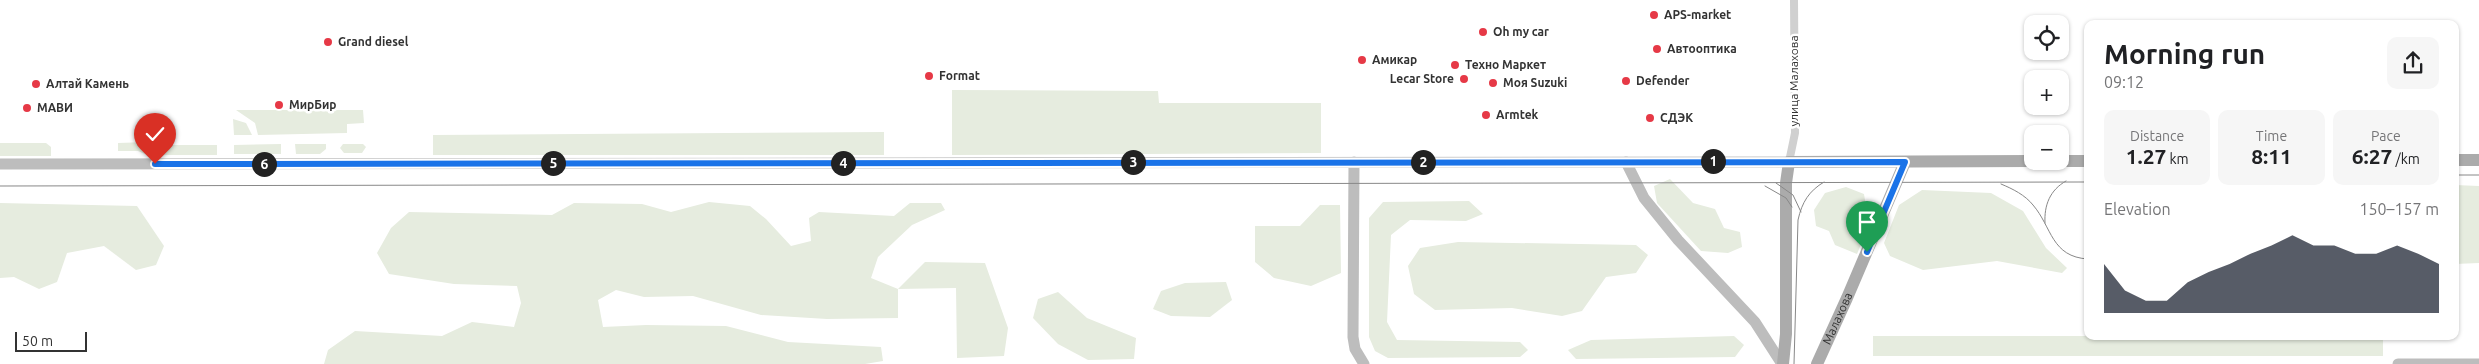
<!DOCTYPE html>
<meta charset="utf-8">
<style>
:root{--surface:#fff;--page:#f6f6f6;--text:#202124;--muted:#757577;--accent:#111827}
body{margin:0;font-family:Ubuntu,sans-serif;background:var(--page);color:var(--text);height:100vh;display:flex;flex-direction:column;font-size:19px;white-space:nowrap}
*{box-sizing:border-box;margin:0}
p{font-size:16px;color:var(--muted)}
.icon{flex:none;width:28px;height:28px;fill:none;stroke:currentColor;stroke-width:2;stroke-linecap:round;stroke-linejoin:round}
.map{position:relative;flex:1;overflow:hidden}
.panel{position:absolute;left:2084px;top:20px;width:375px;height:320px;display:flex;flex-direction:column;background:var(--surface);border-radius:10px;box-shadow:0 1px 4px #0004}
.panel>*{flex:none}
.fabs{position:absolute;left:2024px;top:15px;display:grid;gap:10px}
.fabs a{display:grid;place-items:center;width:45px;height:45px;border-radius:10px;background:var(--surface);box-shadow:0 1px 4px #0004;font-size:25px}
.scale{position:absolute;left:15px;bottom:12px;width:72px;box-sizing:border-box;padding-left:5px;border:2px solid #333;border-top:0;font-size:14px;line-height:18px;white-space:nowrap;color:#333;-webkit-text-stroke:4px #fff;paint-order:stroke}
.pin{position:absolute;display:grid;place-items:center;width:42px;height:42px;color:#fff;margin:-51px -21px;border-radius:50% 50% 50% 0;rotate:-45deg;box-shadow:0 0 5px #0007}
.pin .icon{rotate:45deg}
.km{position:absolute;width:25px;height:25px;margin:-12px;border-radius:50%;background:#222;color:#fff;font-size:14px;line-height:25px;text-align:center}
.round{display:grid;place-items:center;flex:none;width:52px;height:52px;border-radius:10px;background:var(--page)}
.overview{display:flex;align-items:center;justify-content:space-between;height:85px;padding:0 20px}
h1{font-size:28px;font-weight:600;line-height:38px}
.metrics{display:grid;grid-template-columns:repeat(3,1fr);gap:8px;height:85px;padding:5px 20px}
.metrics div{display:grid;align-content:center;border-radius:10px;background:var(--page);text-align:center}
.metrics b{font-size:21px;font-weight:600}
.metrics small{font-size:14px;font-weight:400}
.metrics p{font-size:14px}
.chart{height:140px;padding:10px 20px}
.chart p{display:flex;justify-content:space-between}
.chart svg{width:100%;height:90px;margin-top:5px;fill:var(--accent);opacity:.7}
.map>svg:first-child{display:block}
.green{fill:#e6ecdf}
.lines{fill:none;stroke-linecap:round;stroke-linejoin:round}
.street{stroke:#d0d0d0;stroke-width:8}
.secondary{stroke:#bdbdbd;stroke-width:11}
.primary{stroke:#ababab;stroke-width:12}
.tram{stroke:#888;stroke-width:1}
.route-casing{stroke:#fff;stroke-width:10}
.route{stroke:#1a73e8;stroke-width:6}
.poi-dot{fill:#e63946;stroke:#fff;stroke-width:2}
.labels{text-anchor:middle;stroke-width:5;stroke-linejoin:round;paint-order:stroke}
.poi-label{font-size:12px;font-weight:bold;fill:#333;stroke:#fff;text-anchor:start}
.street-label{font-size:12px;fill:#333;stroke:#fff}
</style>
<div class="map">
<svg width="2479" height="364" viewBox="0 0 2479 364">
<rect width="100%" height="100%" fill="#fff"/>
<g class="green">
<path d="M952,90L1158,91L1159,103H1321V153L952,155Z"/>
<path d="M236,110H363L364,123L347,124V133L258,135L255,123Z"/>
<path d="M233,119L246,123L252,135H234Z"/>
<path d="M884,132V155H433V135Z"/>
<path d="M147,142L145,154L138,151H118V143Z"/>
<path d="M0,143H46L51,147V156H0Z"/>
<path d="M281,144V154H234V145Z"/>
<path d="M295,144H326V149L320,154H296Z"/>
<path d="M343,144H363L366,147L362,153H344L340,148Z"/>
<rect x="162" y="145" width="55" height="10"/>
<path d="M1670,179L1693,203L1715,209L1724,228L1740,232L1742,247L1728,253L1701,251L1657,203L1654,186Z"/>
<path d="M2455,185L2479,186V263L2455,264Z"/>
<path d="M1846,187L1864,194L1869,225L1857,254L1835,245L1829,231L1816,226L1814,210L1825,193Z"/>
<path d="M1922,190L1991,193L2023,211L2046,248L2067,268L2062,273L1997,261L1923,270L1890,256L1884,243L1899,205Z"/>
<path d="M1469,201L1483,214L1466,221L1410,220L1391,235L1387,322L1397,340L1520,342L1528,350L1520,357L1388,358L1375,351L1369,337V218L1383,202Z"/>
<path d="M709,202L750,206L766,219L791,246L811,241L809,218L819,212L894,216L910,203H941L945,210L912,225L878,257L871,278L898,289L925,262L985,263L1008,328L1004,356L957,358L956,288L898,289V318L827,319L761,315L693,296L644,297L616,290L598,300L603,327L646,325L726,326L788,342L881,347L883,361L865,364H324L328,350L355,331L442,336L472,322L514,327L521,303L517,286L454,284L389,274L377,253L391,228L409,212L552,215L574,203L642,204L671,212Z"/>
<path d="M0,203L137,206L164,246L156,265L136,270L104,246L67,253L57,282L39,289L14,277L0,278Z"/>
<path d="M1320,205H1340L1341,273L1311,286L1274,278L1255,262V226H1300Z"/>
<path d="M1458,242L1636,245L1648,255L1636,273L1606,277L1582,311L1562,316L1512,308L1435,310L1414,294L1408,266L1420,248Z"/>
<path d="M1226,282L1232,300L1210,317L1171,316L1153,309L1161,291L1185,283Z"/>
<path d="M1058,292L1087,318L1136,338L1134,359L1088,360L1058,344L1033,318L1038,299Z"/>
<path d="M1734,336L1744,345L1735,357L1576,359L1568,350L1591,340Z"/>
<rect x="1873" y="336" width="510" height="20"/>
</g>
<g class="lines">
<path class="street" d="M1789,162L1795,133L1794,0"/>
<g class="secondary">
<path d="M1354,162L1353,337L1355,349L1364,364"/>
<path d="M1626,162L1644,198L1678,240L1755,322L1782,364"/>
<path d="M0,164L1789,162"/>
<path d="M2398,364H2479"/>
</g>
<g class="primary">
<path d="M2455,160H2479"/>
<path d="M2060,161H2088"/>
<path d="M1783,364L1786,334V183L1789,162L2032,161"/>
<path id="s1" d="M1817,364L1847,298L1905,162"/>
</g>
<g class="tram">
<path d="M2455,175H2479"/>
<path d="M1776,183L1793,195L1801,212"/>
<path d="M2001,184C2013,189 2025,195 2033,205C2052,227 2051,257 2088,259"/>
<path d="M0,186L2088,182"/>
<path d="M1765,186L1786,198L1792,207"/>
<path d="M2045,223C2044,205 2050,190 2066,181"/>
<path d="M1794,364L1798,220C1802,202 1809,191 1824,182"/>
</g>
</g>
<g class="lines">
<defs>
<path id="route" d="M155,164L1905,162L1867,252"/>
</defs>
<use href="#route" class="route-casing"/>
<use href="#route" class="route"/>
</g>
<g class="poi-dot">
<circle cx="1654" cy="15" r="5"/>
<circle cx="1483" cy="32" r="5"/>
<circle cx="328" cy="42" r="5"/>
<circle cx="1657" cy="49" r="5"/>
<circle cx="1362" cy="60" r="5"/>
<circle cx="1455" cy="65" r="5"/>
<circle cx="929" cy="76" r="5"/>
<circle cx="1464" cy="79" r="5"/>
<circle cx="1626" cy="81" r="5"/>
<circle cx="1493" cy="83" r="5"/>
<circle cx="36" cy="84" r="5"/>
<circle cx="279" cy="105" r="5"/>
<circle cx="27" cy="108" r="5"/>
<circle cx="1486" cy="115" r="5"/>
<circle cx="1650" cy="118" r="5"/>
</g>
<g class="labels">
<g class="poi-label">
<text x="1664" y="19">АPS-market</text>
<text x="1493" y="36">Oh my car</text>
<text x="338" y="46">Grand diesel</text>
<text x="1667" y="53">Автооптика</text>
<text x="1372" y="64">Амикар</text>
<text x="1465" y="69">Техно Маркет</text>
<text x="939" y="80">Format</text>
<text x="1454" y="83" text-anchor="end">Lecar Store</text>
<text x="1636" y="85">Defender</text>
<text x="1503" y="87">Моя Suzuki</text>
<text x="46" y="88">Алтай Камень</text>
<text x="289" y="109">МирБир</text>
<text x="37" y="112">МАВИ</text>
<text x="1496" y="119">Armtek</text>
<text x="1660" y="122">СДЭК</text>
</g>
<g class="street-label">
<text transform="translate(1794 81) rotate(-90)" y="4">улица Малахова</text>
<text dy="4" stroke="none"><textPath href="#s1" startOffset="50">Малахова</textPath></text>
</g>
</g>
</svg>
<div class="fabs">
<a><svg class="icon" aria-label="locate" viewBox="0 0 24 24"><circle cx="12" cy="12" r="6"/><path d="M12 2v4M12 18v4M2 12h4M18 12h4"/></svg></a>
<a>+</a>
<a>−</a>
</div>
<div class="scale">50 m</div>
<div class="pin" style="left:1867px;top:252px;background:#1e9e55"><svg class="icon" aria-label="arrive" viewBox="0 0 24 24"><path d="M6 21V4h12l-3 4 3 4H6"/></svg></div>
<div class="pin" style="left:155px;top:164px;background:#d93025"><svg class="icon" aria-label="check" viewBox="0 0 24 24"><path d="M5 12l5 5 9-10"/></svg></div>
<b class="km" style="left:1713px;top:161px">1</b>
<b class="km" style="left:1423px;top:162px">2</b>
<b class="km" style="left:1133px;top:162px">3</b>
<b class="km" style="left:843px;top:163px">4</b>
<b class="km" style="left:553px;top:163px">5</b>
<b class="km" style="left:264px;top:164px">6</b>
<section class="panel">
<div class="overview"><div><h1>Morning run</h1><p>09:12</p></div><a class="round"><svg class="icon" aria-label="share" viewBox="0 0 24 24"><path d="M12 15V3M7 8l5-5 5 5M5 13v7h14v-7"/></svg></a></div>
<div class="metrics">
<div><p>Distance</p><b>1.27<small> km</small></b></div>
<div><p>Time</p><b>8:11</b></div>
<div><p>Pace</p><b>6:27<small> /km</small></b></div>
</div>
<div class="chart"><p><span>Elevation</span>150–157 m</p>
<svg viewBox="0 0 160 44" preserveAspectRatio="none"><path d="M0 44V20L10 33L20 38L30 38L40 29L50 24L60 20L70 15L80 11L90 6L100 11L110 11L120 15L130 15L140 11L150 15L160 20V44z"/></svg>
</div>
</section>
</div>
